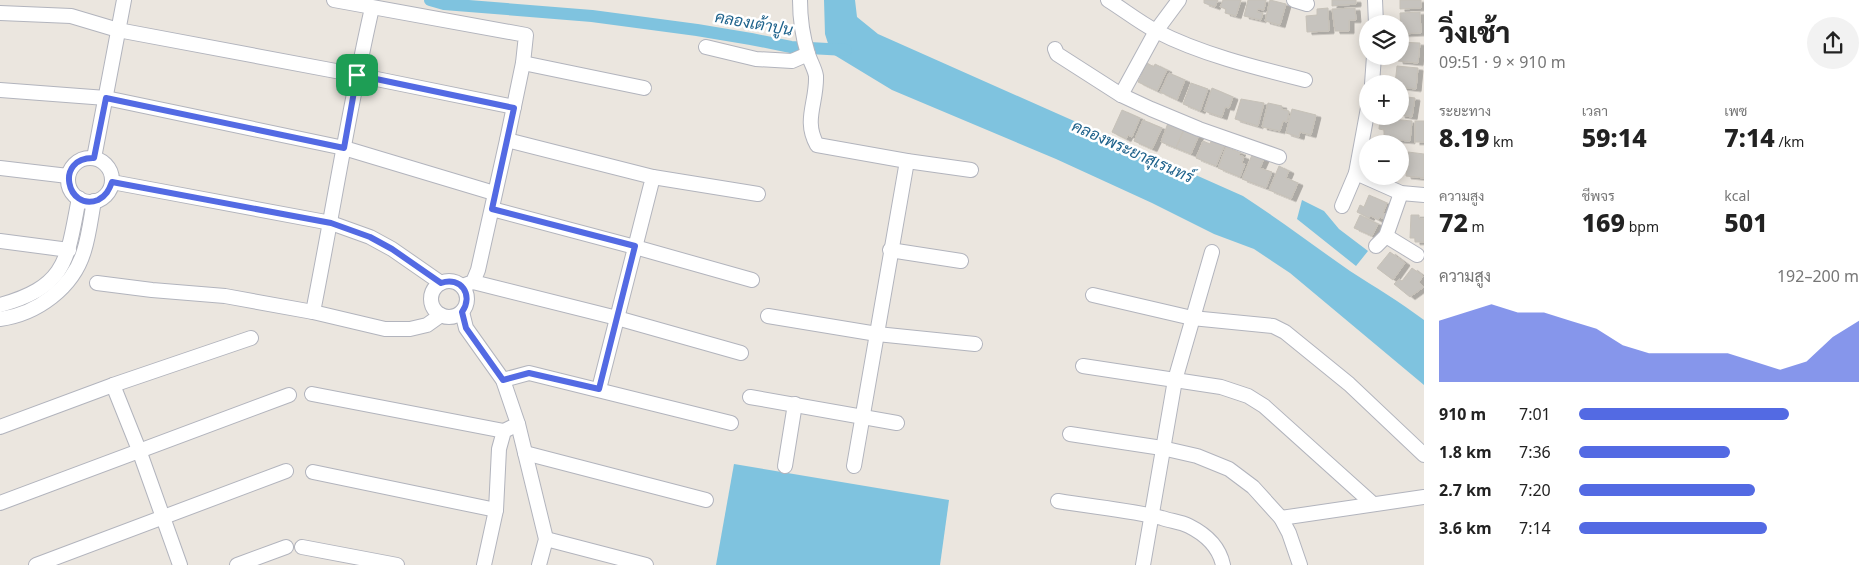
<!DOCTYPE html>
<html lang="th">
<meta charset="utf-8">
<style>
:root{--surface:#fff;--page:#f2f2f2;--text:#222;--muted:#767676;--accent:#536ae3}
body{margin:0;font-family:"Noto Sans",Sarabun,sans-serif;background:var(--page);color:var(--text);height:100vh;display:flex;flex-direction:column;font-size:19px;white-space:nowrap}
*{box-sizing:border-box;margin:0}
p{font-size:16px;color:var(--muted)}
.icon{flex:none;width:28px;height:28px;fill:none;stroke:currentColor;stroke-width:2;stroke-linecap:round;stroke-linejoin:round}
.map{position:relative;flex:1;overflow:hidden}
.side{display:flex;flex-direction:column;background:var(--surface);width:450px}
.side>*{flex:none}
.buttons{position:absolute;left:1359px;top:15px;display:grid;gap:10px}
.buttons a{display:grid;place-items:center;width:50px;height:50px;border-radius:50%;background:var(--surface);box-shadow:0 2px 12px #0003;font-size:25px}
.pin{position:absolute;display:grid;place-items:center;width:42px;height:42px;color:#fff;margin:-21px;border-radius:10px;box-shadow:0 2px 8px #0006}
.round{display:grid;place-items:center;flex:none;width:52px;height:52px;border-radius:26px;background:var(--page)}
.head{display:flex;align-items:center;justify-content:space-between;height:85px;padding:0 15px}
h1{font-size:28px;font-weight:800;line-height:38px}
.stats{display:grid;grid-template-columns:repeat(3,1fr);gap:8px;height:85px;padding:5px 15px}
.stats div{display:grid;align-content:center}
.stats b{font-size:25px;font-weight:800}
.stats small{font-size:14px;font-weight:400}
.stats p{font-size:14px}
.chart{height:140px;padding:10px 15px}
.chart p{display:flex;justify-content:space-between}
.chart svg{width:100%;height:90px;margin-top:5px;fill:var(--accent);opacity:.7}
ul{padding:0 15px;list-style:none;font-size:16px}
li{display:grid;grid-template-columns:80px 60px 1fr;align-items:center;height:38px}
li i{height:12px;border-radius:6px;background:var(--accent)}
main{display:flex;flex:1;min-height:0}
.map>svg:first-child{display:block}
.water{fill:#7fc3df}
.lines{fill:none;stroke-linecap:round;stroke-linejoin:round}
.canal{stroke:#7fc3df;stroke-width:12}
.building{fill:#c6c3be;stroke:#c6c1b8;filter:url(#shadow)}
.minor-casing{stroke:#b2b4bd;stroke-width:16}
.minor{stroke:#fff;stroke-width:14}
.route-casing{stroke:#fff;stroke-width:10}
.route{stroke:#536ae3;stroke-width:6}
.labels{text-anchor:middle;stroke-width:5;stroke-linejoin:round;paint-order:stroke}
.water-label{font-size:16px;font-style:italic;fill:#1e628b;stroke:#fff}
</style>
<main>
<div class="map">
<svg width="1424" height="565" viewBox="0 0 1424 565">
<defs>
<filter id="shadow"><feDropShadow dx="5" dy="2.5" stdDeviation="0" flood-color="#0004"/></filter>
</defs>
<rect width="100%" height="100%" fill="#ebe6df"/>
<g class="water">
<path d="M824,0H855L857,17L878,34L1243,196C1280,220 1314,246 1350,271C1375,287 1400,302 1424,320V385L1290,273L1254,249L1214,234L1152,203L1056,159L892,90L831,53L825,34Z"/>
<path d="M1302,200L1324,211L1339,229L1368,251L1356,266L1297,219Z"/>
<path d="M734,464L949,500L940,565H716Z"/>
</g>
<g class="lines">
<path class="canal" d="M430,0L444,4L592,16L697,30L751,39L791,47L846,50"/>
</g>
<g class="building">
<path d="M1204,0H1218L1215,7L1204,3Z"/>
<path d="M1223,0H1241L1236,16L1225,13L1226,9L1220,7Z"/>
<path d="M1248,0H1266L1264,10L1258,9L1257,12L1263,13L1261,20L1244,16Z"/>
<path d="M1270,0L1286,4L1280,25L1265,21Z"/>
<path d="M1332,0H1356V4L1332,6Z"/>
<path d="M1400,0H1421V8L1400,9Z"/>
<path d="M1328,8L1329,31L1307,32L1306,16L1317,15V9Z"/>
<path d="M1355,8L1356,20H1349V31H1335L1332,9Z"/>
<path d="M1420,12L1421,33L1401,34L1400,13Z"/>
<path d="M1400,42L1420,43L1418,63L1398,61Z"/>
<path d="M1147,63L1154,67L1155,64L1167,70L1157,91L1138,82Z"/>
<path d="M1397,66L1418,68L1416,89L1400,87V84H1395Z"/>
<path d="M1169,73L1185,80L1177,100L1160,92Z"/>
<path d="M1191,83L1208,89L1200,111L1183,104Z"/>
<path d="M1212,88L1233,97L1229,108L1225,107L1222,117L1204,111Z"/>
<path d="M1400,96L1415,98L1412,117L1400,115Z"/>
<path d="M1241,99L1264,103L1258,126L1235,119Z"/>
<path d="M1268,103L1282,106L1281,109L1289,111L1287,122L1283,121L1280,131L1262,127Z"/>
<path d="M1292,109L1316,115L1311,135L1300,132L1299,137L1286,133Z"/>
<path d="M1122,110L1140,118L1132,137L1128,135L1126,139L1112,132Z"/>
<path d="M1380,118L1412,121L1410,141L1384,139V130L1379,129Z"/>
<path d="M1143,120L1162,128L1152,149L1134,141Z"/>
<rect x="1415" y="121" width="9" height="21"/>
<path d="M1168,123L1184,129L1176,148L1161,142Z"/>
<path d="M1184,130L1199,135L1191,154L1176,148Z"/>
<path d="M1212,139L1225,144L1216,166L1196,158L1203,141L1210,144Z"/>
<path d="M1226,147L1241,153L1239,155L1244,157L1242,163L1245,164L1240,177L1218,168Z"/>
<path d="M1408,152L1424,154V178L1406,176Z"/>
<path d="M1252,155L1264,159L1260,168L1272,172L1266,188L1242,179Z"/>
<path d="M1279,166L1289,171L1286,178L1298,183L1291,199L1269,190Z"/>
<path d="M1369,195L1387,203L1383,213L1388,215L1386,220L1380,217L1378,220L1371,216L1369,218L1357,212L1360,205L1364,207Z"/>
<path d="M1360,215L1378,224L1372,236L1354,228Z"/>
<path d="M1411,215H1419V219H1424V242H1415V238H1410Z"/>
<path d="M1390,252L1405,263L1393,280L1377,268Z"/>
<path d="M1412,268L1423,276L1419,282L1424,287L1410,297L1394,284L1399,279L1402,281Z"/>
</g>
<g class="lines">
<defs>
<g id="minor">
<path d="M334,0L526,35L523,63L507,140L478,270L473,282L462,286"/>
<path d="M800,0C800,17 803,38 808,54C810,61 815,69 816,76C817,103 803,120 817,145L907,161L971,170"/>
<path d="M1108,0C1124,10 1139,22 1156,31C1200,54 1257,68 1305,80"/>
<path d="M1294,0L1307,4"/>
<path d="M1375,0L1376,24"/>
<path d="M0,13L71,16L118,30L357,75L514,107"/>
<path d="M706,47L756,59L792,61L808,54"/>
<path d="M1055,49L1057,54L1121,95L1151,109L1199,129L1279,157"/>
<path d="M523,63L644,88"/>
<path d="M1372,84L1374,56"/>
<path d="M0,90L106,98L344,148L494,193"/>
<path d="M1121,95L1156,31L1179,0"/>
<path d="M507,140L653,177L599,389"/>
<path d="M94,158L124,0"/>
<circle cx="90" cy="180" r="22"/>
<path d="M0,168L68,176"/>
<path d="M1356,173L1401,193L1424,195"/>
<path d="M653,177L758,194"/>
<path d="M112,182L331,223L370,237L392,249L441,283"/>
<path d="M1342,206L1356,173L1368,108"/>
<path d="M492,209L635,247L752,280"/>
<path d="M1386,236L1417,255"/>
<path d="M0,241L69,250"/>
<path d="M1376,246L1386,236L1401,193"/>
<path d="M890,250L961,261"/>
<circle cx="449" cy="299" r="18"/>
<path d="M473,282L617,318L741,353"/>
<path d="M97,283L152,290L225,296L313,312L385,329H410L427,325L441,315"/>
<path d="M1093,295L1192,318L1273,326L1285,332L1349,384L1424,455"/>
<path d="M0,305C68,286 67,259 79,198"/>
<path d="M313,312C333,211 349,108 372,8"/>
<path d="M462,312L466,328L503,380L518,424L504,431L499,449L496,510L484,565"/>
<path d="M768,316L877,334L975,344"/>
<path d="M0,319C37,314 73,288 84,251C89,235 91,217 94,201"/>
<path d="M1083,366L1221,387L1248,396L1264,406L1373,504"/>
<path d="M503,380L529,373L731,423"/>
<path d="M113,385L139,450L180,565"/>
<path d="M312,394L504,431"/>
<path d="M750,397L897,423"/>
<path d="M518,424L546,539L539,565"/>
<path d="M0,427L113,385L251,338"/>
<path d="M1070,434L1162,448L1197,456L1229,469L1253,487L1281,518L1289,533L1300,565"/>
<path d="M525,453L706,500"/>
<path d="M785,466L795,404"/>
<path d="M854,466L907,161"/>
<path d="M313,472L496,510"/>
<path d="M1058,501C1093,507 1129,510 1162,518C1171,521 1181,522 1189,526C1205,534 1219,546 1223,565"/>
<path d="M0,503L289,395"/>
<path d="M1281,518L1424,497"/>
<path d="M546,539L646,565"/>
<path d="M302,547L397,565"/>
<path d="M36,565L286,471"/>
<path d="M237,565L286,547"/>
<path d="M1143,565L1175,380L1212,252"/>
</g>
</defs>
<use href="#minor" class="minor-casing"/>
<use href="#minor" class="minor"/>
</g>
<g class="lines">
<defs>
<path id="route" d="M357,75L514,108L492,209L635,246L599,389L529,373L503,380L466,328L462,312C474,295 461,276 441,283L392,249L370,237L331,223L112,182C109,190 106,196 98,200C67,212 54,157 94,158L106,98L344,148Z"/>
</defs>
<use href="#route" class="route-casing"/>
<use href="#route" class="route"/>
</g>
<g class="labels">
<g class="water-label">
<text transform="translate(754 23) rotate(10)" y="6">คลองเต้าปูน</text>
<text transform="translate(1133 151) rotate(24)" y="6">คลองพระยาสุเรนทร์</text>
</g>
</g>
</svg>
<div class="buttons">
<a><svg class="icon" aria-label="layers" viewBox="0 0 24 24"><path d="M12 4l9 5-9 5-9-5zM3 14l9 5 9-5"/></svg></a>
<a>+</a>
<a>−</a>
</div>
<div class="pin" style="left:357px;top:75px;background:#1e9e55"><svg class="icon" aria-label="arrive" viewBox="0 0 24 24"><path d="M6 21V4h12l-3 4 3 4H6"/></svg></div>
</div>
<section class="side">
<div class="head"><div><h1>วิ่งเช้า</h1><p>09:51 · 9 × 910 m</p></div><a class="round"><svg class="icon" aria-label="share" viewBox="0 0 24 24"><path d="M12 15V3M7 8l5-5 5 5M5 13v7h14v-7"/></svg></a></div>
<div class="stats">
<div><p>ระยะทาง</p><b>8.19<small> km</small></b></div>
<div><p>เวลา</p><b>59:14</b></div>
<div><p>เพซ</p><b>7:14<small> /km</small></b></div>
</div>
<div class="stats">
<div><p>ความสูง</p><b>72<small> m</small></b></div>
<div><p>ชีพจร</p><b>169<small> bpm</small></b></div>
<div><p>kcal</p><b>501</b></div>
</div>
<div class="chart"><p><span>ความสูง</span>192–200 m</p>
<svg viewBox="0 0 160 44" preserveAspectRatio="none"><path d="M0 44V14L10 10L20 6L30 10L40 10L50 14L60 18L70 26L80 30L90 30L100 30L110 30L120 34L130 38L140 34L150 22L160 14V44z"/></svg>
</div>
<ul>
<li><b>910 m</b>7:01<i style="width:75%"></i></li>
<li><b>1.8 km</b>7:36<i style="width:54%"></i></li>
<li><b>2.7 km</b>7:20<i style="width:63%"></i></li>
<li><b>3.6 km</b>7:14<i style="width:67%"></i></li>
</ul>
</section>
</main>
